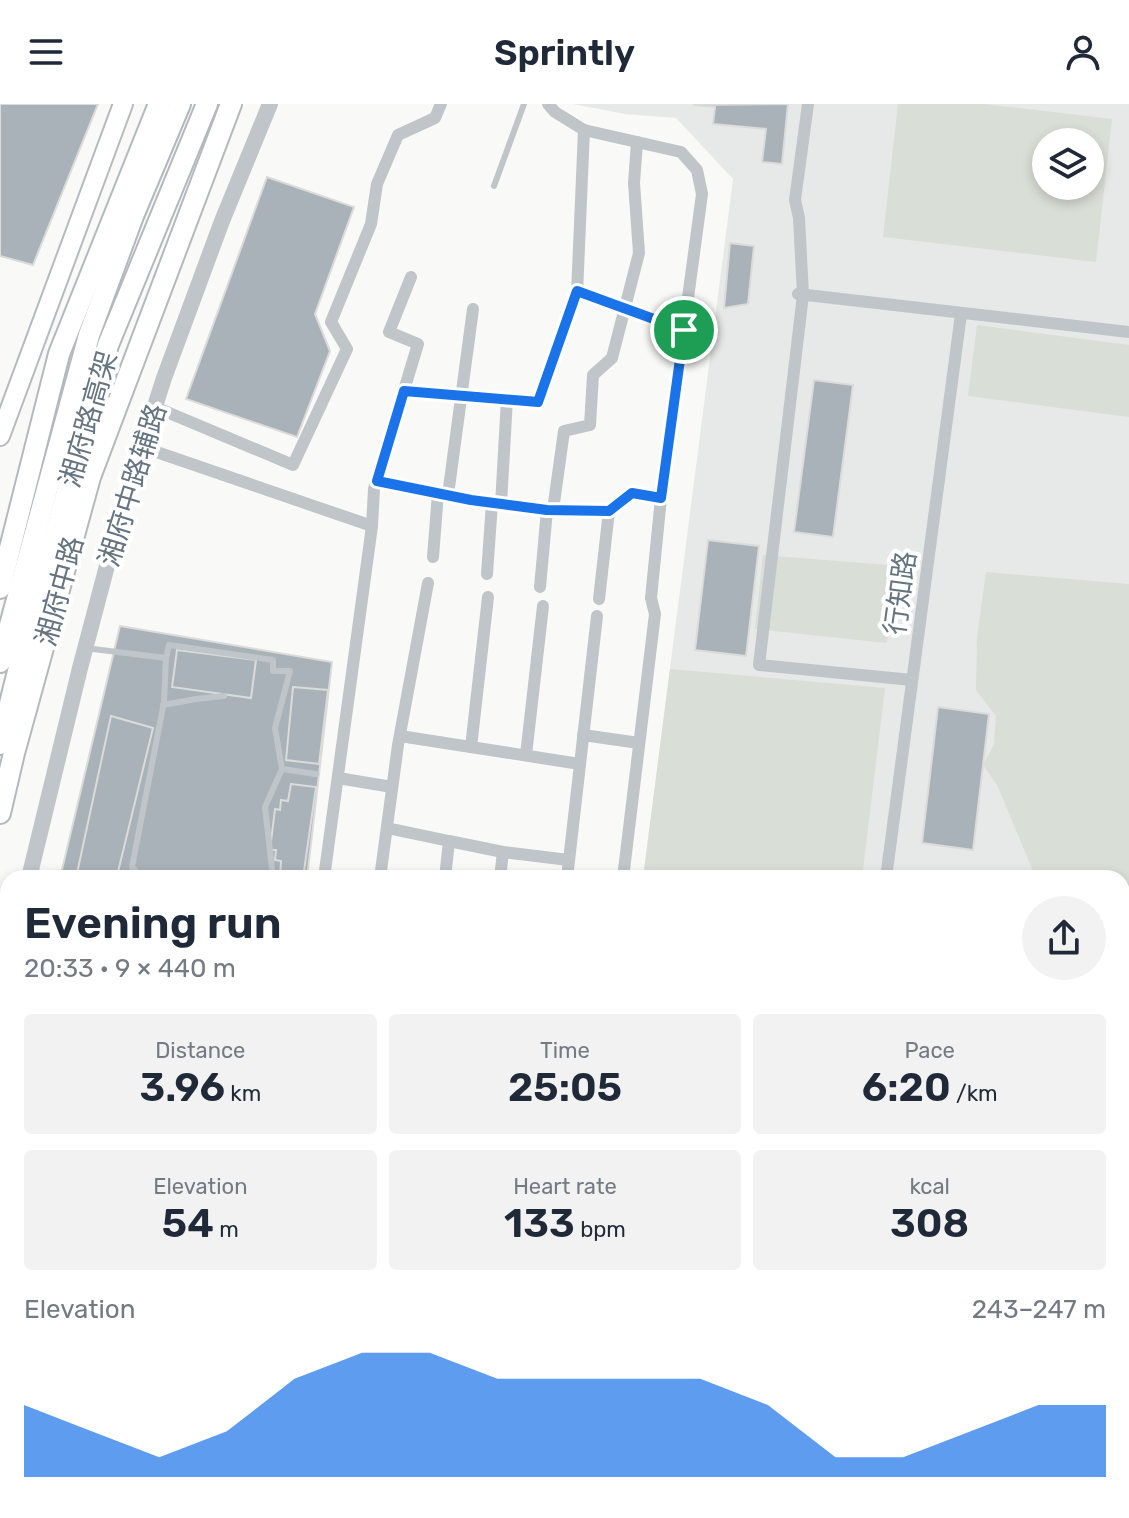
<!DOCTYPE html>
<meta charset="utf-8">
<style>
:root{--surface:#fff;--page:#f2f2f3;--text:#1f2937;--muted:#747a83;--accent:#1a73e8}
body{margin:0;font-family:Rubik,"Noto Sans SC",sans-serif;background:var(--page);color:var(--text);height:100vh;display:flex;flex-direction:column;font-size:30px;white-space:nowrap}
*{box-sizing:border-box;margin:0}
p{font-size:26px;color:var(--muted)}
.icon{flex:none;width:44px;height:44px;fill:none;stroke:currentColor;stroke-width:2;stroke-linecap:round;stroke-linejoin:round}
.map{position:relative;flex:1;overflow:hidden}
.details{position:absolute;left:0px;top:766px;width:1130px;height:648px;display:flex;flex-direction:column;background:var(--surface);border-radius:24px 24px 0 0;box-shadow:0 4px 12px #0003}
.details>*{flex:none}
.tools{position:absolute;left:1032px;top:24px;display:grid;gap:16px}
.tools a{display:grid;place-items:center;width:72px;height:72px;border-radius:50%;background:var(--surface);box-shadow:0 4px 12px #0003;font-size:40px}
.pin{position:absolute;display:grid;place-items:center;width:68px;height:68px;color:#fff;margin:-34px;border:4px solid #fff;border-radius:50%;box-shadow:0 2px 8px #0007}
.round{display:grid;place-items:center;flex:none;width:84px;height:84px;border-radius:42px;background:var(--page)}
.head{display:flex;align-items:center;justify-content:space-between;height:136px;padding:0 24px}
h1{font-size:44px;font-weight:600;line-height:60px}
.figures{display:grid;grid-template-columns:repeat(3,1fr);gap:12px;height:136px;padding:8px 24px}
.figures div{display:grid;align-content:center;border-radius:8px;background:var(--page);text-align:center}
.figures b{font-size:40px;font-weight:600}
.figures small{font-size:22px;font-weight:400}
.figures p{font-size:22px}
.chart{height:224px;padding:16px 24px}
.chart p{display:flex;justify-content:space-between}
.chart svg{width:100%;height:144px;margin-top:8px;fill:var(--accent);opacity:.7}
header{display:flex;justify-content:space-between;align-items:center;height:104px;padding:0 24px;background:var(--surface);font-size:36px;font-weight:600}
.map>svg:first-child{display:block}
.built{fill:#e7e8e8;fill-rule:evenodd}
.green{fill:#d9ded6;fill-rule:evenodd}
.building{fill:#a9b2b8;stroke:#dbdbd9;stroke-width:2}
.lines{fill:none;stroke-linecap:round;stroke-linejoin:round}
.secondary-casing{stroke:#b5babf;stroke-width:22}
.primary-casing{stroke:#b4b9bd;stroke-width:24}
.trunk-casing{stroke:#b4b8bc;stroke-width:24}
.service{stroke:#c0c5c9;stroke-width:6}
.minor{stroke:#c0c5c9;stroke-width:12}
.tertiary{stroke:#c0c5c9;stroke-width:16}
.secondary{stroke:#fff;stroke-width:18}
.primary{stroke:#fff;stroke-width:20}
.trunk{stroke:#fff;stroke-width:20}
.route-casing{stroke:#fff;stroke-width:16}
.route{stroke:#1a73e8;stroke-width:10}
.labels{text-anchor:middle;stroke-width:8;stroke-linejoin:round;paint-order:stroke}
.street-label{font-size:28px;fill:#657481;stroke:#fff}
</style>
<header><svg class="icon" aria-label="menu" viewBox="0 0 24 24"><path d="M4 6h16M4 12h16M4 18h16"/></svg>Sprintly<svg class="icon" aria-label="person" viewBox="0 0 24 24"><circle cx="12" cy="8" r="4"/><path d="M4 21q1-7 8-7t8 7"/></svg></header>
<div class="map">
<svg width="1129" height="1414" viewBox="0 0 1129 1414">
<rect width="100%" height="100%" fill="#f9f9f7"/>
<path class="built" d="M573,0H1129V940L1122,978V774H643L733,75L676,14L625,10ZM1046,38H1090V82H1046Z"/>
<g class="green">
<path d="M898,0H983L1112,15L1096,158L883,133ZM1090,38V82H1046V38Z"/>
<path d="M977,221L1129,241V313L968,292Z"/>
<path d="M763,451L899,462L887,539L755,525Z"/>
<path d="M986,468L1129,480V940L1122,978V774H1036L997,681L983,661L994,640L996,612L976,586L977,533Z"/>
<path d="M670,565L885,584L862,774H643Z"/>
</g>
<g class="building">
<path d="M0,0H98L33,161L0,152Z"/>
<path d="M788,0L782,60L762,58L766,25L713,20L715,3L693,1Z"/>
<path d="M267,73L354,103L315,210L330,247L297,333L186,295Z"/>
<path d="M730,139L754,142L748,200L724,204Z"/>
<path d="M814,276L853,281L833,433L794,428Z"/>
<path d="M708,436L759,442L746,552L695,546Z"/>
<path d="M120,522L332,558L307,774H60Z"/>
<path d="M177,546L256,556L251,594L172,583Z"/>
<path d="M293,583L328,586L319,660L286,656Z"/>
<path d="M938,603L989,610L973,746L922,739Z"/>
<path d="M111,612L153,624L117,772L125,774H76Z"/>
<path d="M291,680L316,683L303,774H280L281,757L275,756L276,746H270L275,705L280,706L281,696L288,697Z"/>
<path d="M269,1406H307L306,1414H268Z"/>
<path d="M400,1406H429L430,1414H401Z"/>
<path d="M503,1406H538V1414H505Z"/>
<path d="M611,1406H642L644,1414H613Z"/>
<path d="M718,1406H749L751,1414H720Z"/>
<path d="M824,1406H863L866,1414H825Z"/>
<path d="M912,1406H933L931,1414H914Z"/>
<path d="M950,1406H984L982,1414H948Z"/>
</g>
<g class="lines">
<defs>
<g id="secondary">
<path d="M0,332L123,0"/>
<path d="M0,921L8,922"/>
<path d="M0,948H8"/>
<path d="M1122,1101L1129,1070"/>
<path d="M1122,1120L1129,1121"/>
<path d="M1122,1189L1129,1158"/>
<path d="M1050,1414L1052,1406"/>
<path d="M1070,1414L1072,1406"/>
</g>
<g id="primary">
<path d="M0,484L59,250L159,0"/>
<path d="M0,709L14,649L90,373L231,0"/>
</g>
<g id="trunk">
<path d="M0,558L89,231L133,112L180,0"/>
<path d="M0,640L28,527L108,241L207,0"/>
</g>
</defs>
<use href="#secondary" class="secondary-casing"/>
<use href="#primary" class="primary-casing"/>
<use href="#trunk" class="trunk-casing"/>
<g class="service">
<path d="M494,82L524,0"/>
<path d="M85,544L166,554L164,598L132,763L142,774"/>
<path d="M166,554L169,541L273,556V567H290L275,624L282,665L265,703L273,774"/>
<path d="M163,601L196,595L224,592"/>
<path d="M282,665L316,670"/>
</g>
<g class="minor">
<path d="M548,0L555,8L584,26L681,48L697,66L702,90L661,394L651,494L655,510L623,774"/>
<path d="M808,0L795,96L799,114L803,191L759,561L912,576"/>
<path d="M577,187L684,226"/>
<path d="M798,190L1129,228"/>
<path d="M404,287L538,298L577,190L584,26"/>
<path d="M155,303L293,361L347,245L331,218L371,120L377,80L398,31L435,14L441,0"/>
<path d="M142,343L372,422L374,385L418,240L389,228L411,173"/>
<path d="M377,377L471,396L547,406L609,407L632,389L661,394"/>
<path d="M448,391L473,205"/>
<path d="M501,400L507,295"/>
<path d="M553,406L564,327L590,321L593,271L612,254L639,149L634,79L637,38"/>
<path d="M433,453L438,389"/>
<path d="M487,470L492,399"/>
<path d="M540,483L547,406"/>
<path d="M599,495L609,407"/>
<path d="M583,631L639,639"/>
<path d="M400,632L580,660"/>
<path d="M471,643L488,493"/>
<path d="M526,651L543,502"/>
<path d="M338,674L392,683"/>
<path d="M387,724L449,737L445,774"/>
<path d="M449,737L503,748L569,756"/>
<path d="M324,774L372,422"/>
<path d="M380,774L398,641L428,479"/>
<path d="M500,774L503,748"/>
<path d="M567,774L597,512"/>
<path d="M886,774L961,210"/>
<path d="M0,1299L8,1300"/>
<path d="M796,1406L798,1414"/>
</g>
<g class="tertiary">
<path d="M29,774L80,564L122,405L164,274L222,117L270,0"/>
<path d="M0,892L8,859"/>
<path d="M212,1414L214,1406"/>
</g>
<use href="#secondary" class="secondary"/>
<use href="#primary" class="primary"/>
<use href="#trunk" class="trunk"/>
</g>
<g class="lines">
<defs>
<path id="route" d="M577,187L684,226L661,394L632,389L609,407L547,406L471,396L377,377L404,287L538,298Z"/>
</defs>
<use href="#route" class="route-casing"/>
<use href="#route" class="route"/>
</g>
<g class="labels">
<g class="street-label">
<text transform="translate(88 315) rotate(-74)" y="10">湘府路高架</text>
<text transform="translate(132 381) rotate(-73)" y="10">湘府中路辅路</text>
<text transform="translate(59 487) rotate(-75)" y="10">湘府中路</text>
<text transform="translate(900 489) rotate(-82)" y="10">行知路</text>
</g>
</g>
</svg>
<div class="tools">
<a><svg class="icon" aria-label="layers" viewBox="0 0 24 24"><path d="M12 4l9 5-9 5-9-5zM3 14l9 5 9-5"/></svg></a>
</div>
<div class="pin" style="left:684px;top:226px;background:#1e9e55"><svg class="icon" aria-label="arrive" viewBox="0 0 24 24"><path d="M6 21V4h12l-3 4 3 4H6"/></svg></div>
<section class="details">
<div class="head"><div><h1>Evening run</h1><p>20:33 · 9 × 440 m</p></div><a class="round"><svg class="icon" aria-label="share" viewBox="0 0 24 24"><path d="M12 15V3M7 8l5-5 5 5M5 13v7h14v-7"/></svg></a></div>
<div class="figures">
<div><p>Distance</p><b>3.96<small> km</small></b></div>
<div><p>Time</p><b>25:05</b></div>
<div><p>Pace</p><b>6:20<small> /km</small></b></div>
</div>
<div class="figures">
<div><p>Elevation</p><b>54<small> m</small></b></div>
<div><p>Heart rate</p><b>133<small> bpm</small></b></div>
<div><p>kcal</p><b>308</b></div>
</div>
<div class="chart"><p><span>Elevation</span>243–247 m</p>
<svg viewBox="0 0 160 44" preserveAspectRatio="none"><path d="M0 44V22L10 30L20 38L30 30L40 14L50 6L60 6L70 14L80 14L90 14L100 14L110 22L120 38L130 38L140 30L150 22L160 22V44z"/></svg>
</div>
</section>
</div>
